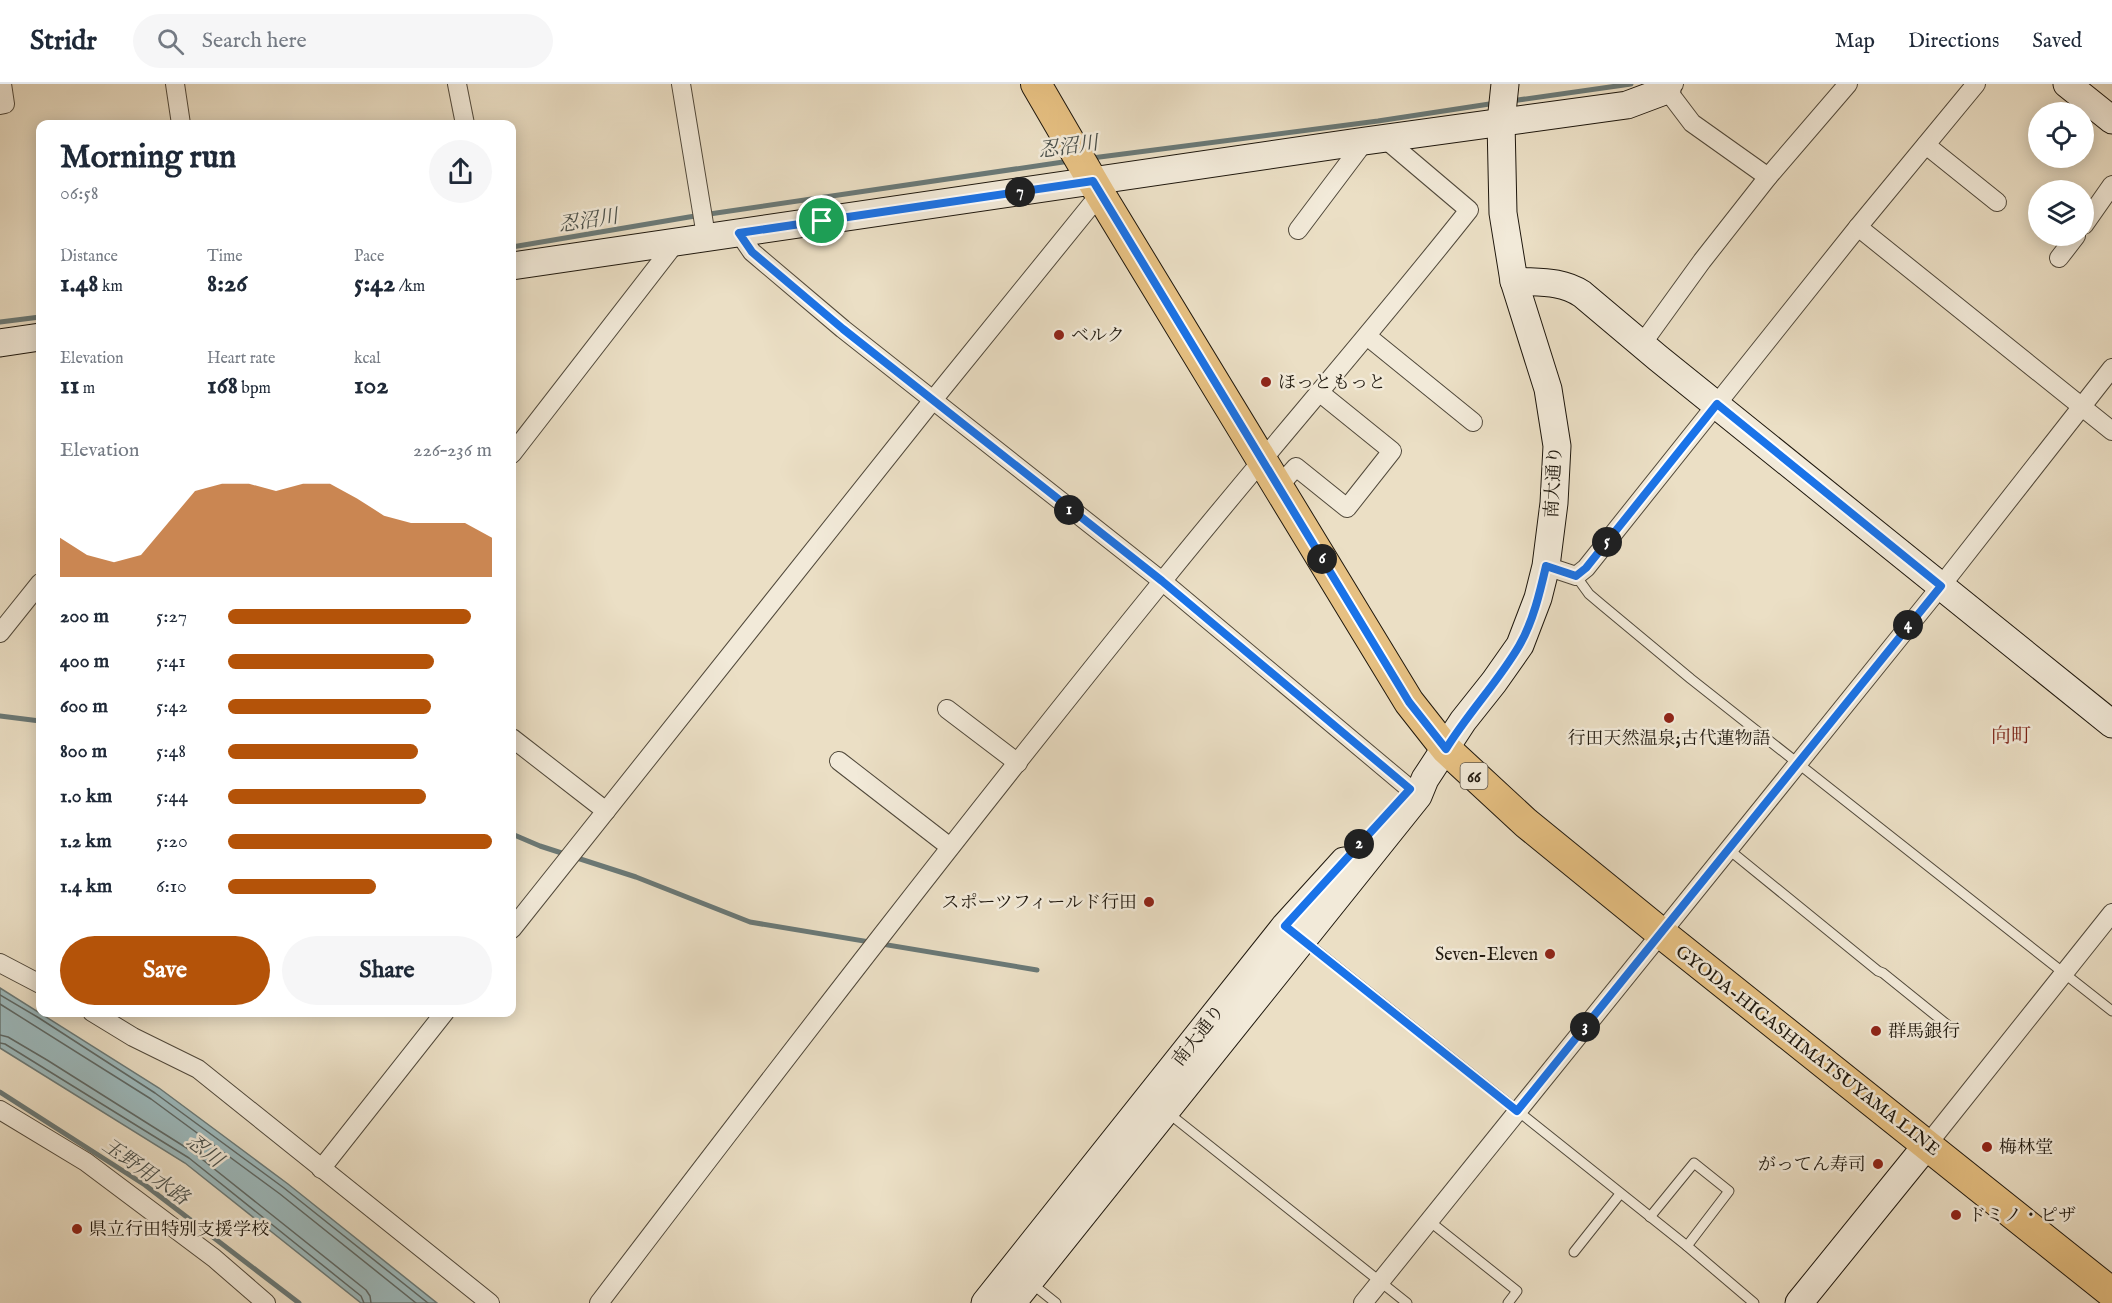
<!DOCTYPE html>
<meta charset="utf-8">
<style>
:root{--surface:#fff;--page:#f6f6f7;--text:#1f2937;--muted:#747a83;--line:#e0e1e3;--accent:#b45309}
body{margin:0;font-family:"IM FELL English","Noto Serif JP",serif;background:var(--page);color:var(--text);height:100vh;display:flex;flex-direction:column;font-size:22px;white-space:nowrap}
*{box-sizing:border-box;margin:0}
p{font-size:20px;color:var(--muted)}
.icon{flex:none;width:33px;height:33px;fill:none;stroke:currentColor;stroke-width:2;stroke-linecap:round;stroke-linejoin:round}
.map{position:relative;flex:1;overflow:hidden}
.panel{position:absolute;left:36px;top:36px;width:480px;height:897px;display:flex;flex-direction:column;background:var(--surface);border-radius:12px;box-shadow:0 3px 15px #0003}
.panel>*{flex:none}
.fabs{position:absolute;left:2028px;top:18px;display:grid;gap:12px}
.fabs a{display:grid;place-items:center;width:66px;height:66px;border-radius:50%;background:var(--surface);box-shadow:0 3px 15px #0003;font-size:30px}
.pin{position:absolute;display:grid;place-items:center;width:51px;height:51px;color:#fff;margin:-26px;border:3px solid #fff;border-radius:50%;box-shadow:0 2px 6px #0007}
.km{position:absolute;width:30px;height:30px;margin:-15px;border-radius:50%;background:#222;color:#fff;font-size:16px;line-height:30px;text-align:center}
.round{display:grid;place-items:center;flex:none;width:63px;height:63px;border-radius:32px;background:var(--page)}
.headline{display:flex;align-items:center;justify-content:space-between;height:102px;padding:0 24px}
h1{font-size:33px;font-weight:700;line-height:45px}
.figures{display:grid;grid-template-columns:repeat(3,1fr);gap:9px;height:102px;padding:6px 24px}
.figures div{display:grid;align-content:center}
.figures b{font-size:26px;font-weight:700}
.figures small{font-size:16px;font-weight:400}
.figures p{font-size:16px}
.chart{height:168px;padding:12px 24px}
.chart p{display:flex;justify-content:space-between}
.chart svg{width:100%;height:108px;margin-top:6px;fill:var(--accent);opacity:.7}
.button{display:flex;gap:12px;margin-top:auto;padding:12px 24px}
.button a{flex:1;height:69px;border-radius:36px;background:var(--accent);color:#fff;font-size:24px;font-weight:700;line-height:69px;text-align:center}
.button a+a{background:var(--page);color:var(--text)}
ul{padding:0 24px;list-style:none;font-size:20px}
li{display:grid;grid-template-columns:96px 72px 1fr;align-items:center;height:45px}
li i{height:15px;border-radius:8px;background:var(--accent)}
header{display:flex;align-items:center;gap:36px;box-sizing:border-box;height:84px;padding:0 30px;background:var(--surface);border-bottom:2px solid var(--line)}
header strong{font-size:28px}
nav{display:flex;gap:33px;margin-inline-start:auto;font-size:21px}
.search{width:420px;height:54px;background:var(--page);display:flex;align-items:center;gap:15px;box-sizing:border-box;padding:0 21px;border-radius:33px;color:var(--muted);font-size:22px}
.map>svg:first-child{display:block}
.water{fill:#9cbabe;stroke:#6a7977;stroke-width:1.5}
.lines{fill:none;stroke-linecap:round;stroke-linejoin:round}
.shore{stroke:#5d6866;stroke-width:1.5}
.stream{stroke:#6a7977;stroke-width:5}
.lane-casing{stroke:#51493b;stroke-width:11}
.street-casing{stroke:#51493b;stroke-width:20}
.secondary-casing{stroke:#1e170d;stroke-width:29}
.primary-casing{stroke:#1e170d;stroke-width:32}
.lane{stroke:#f2ead9;stroke-width:9}
.street{stroke:#f2ead9;stroke-width:18}
.secondary{stroke:#f2ead9;stroke-width:27}
.primary{stroke:#e6c082;stroke-width:30}
.route-casing{stroke:#fff;stroke-width:12}
.route{stroke:#1a73e8;stroke-width:8}
.poi-dot{fill:#8f2418;stroke:#f2ead9;stroke-width:2}
.labels{text-anchor:middle;stroke-width:5;stroke-linejoin:round;paint-order:stroke}
.shield{fill:#f2ead9;stroke:#5e564a;stroke-width:1.5}
.shield-label{font-size:16px;font-weight:bold;fill:#1e170d}
.poi-label{font-size:18px;fill:#1e170d;stroke:#f2ead9;text-anchor:start}
.street-label{font-size:18px;fill:#1e170d;stroke:#f2ead9}
.water-label{font-size:20px;font-style:italic;fill:#4a504b;stroke:#f2ead9}
.neighbourhood-label{font-size:20px;fill:#7a1f14;stroke:#f2ead9}
</style>
<header>
<strong>Stridr</strong>
<div class="search"><svg class="icon" aria-label="search" viewBox="0 0 24 24"><circle cx="10" cy="10" r="6"/><path d="M15 15l6 6"/></svg>Search here</div>
<nav><a>Map</a><a>Directions</a><a>Saved</a></nav>
</header>
<div class="map">
<svg width="2112" height="1219" viewBox="0 0 2112 1219">
<rect width="100%" height="100%" fill="#ebdfc5"/>
<filter id="stains"><feTurbulence type="fractalNoise" baseFrequency=".00333" numOctaves="4"/><feColorMatrix values="0 0 0 0 .2 0 0 0 0 .09 0 0 0 0 .02 0 0 0 .5 -.17"/></filter>
<radialGradient id="worn" r=".72"><stop offset=".6" stop-color="#630" stop-opacity="0"/><stop offset="1" stop-color="#630" stop-opacity=".3"/></radialGradient>
<path class="water" d="M0,904L159,1004L288,1100L437,1219H361L185,1079L0,964Z"/>
<g class="lines">
<g class="shore">
<path d="M0,911L39,934L155,1009L284,1104L428,1219"/>
<path d="M0,920L151,1015L280,1110L416,1219"/>
<path d="M0,951L8,953L47,976L193,1068L366,1206L370,1212L371,1219"/>
<path d="M0,959L5,960L189,1074L361,1212L364,1219"/>
</g>
<g class="stream">
<path d="M1511,17L1631,0"/>
<path d="M1092,74L1378,37L1496,19"/>
<path d="M512,163L689,133L1070,77"/>
<path d="M0,238L40,233"/>
<path d="M0,632L40,637"/>
<path d="M512,750L540,762L636,793L750,838L1037,886"/>
<path d="M0,1008L145,1101L299,1219"/>
</g>
<defs>
<g id="lane">
<path d="M1576,492L1589,510L1602,521L1691,595L2112,927"/>
<path d="M1728,765L1878,887L1883,889L1950,943"/>
<path d="M1306,858L1687,1162L1754,1219"/>
<path d="M1167,1028L1407,1219"/>
<path d="M1650,1133L1694,1079L1729,1107L1687,1162"/>
<path d="M1428,1136L1517,1207L1508,1219"/>
<path d="M1574,1168L1620,1110"/>
<path d="M1031,1199L1056,1219"/>
</g>
<g id="street">
<path d="M175,0L181,40"/>
<path d="M457,0L465,40"/>
<path d="M681,0L706,152"/>
<path d="M1674,0L1667,6L1692,39L1768,93"/>
<path d="M0,21L5,20L2,0"/>
<path d="M1926,61L1997,118"/>
<path d="M2084,141L2112,101"/>
<path d="M1858,143L2112,347"/>
<path d="M1298,146L1365,57"/>
<path d="M739,149L752,168L843,245L1162,497L1410,705"/>
<path d="M2059,174L2076,152"/>
<path d="M1367,252L1473,338"/>
<path d="M1642,260L1702,177L1768,93L1848,0"/>
<path d="M512,370L677,157"/>
<path d="M1278,403L1296,383L1347,424L1392,367L1319,308"/>
<path d="M1546,482L1576,492L1586,484L1858,143L1976,0"/>
<path d="M0,549L40,499"/>
<path d="M947,625L1018,679"/>
<path d="M512,654L606,727"/>
<path d="M839,677L950,763"/>
<path d="M512,845L933,316L1100,110"/>
<path d="M0,879L40,900"/>
<path d="M92,928L133,953L198,985L490,1219"/>
<path d="M0,1026L86,1078L214,1174L266,1219"/>
<path d="M1927,1061L2112,829"/>
<path d="M321,1085L445,928"/>
<path d="M599,1219C785,975 972,732 1165,494C1265,370 1370,251 1469,126L1384,54"/>
<path d="M1363,1219L1941,502L2112,284"/>
</g>
<g id="secondary">
<path d="M2067,0L2112,36"/>
<path d="M512,182L1365,57L1627,21L1667,6"/>
<path d="M1514,197C1539,199 1560,196 1582,210L1658,274L2112,640"/>
<path d="M0,259L40,253"/>
<path d="M985,1219L1285,842L1344,777"/>
<path d="M1012,1219L1418,712L1425,695L1463,637L1494,598L1520,561L1538,514L1546,482L1554,419L1557,362L1548,305L1514,197L1503,129L1501,38L1505,0"/>
<path d="M1799,1219L1927,1061"/>
</g>
<path id="primary" d="M1036,0L1100,110L1409,618L1446,665L1526,739L1661,849L2112,1209"/>
</defs>
<use href="#lane" class="lane-casing"/>
<use href="#street" class="street-casing"/>
<use href="#secondary" class="secondary-casing"/>
<use href="#primary" class="primary-casing"/>
<use href="#lane" class="lane"/>
<use href="#street" class="street"/>
<use href="#secondary" class="secondary"/>
<use href="#primary" class="primary"/>
</g>
<g class="lines">
<defs>
<path id="route" d="M1093,97L1409,618L1446,665C1468,629 1498,598 1519,562C1533,538 1540,508 1546,482L1576,492L1586,484L1717,320L1941,502L1517,1027L1285,842L1410,705L1162,497L843,245L752,168L739,149Z"/>
</defs>
<use href="#route" class="route-casing"/>
<use href="#route" class="route"/>
</g>
<g class="poi-dot">
<circle cx="1059" cy="251" r="6"/>
<circle cx="1266" cy="298" r="6"/>
<circle cx="1669" cy="634" r="6"/>
<circle cx="1149" cy="818" r="6"/>
<circle cx="1550" cy="870" r="6"/>
<circle cx="1876" cy="947" r="6"/>
<circle cx="1987" cy="1063" r="6"/>
<circle cx="1878" cy="1080" r="6"/>
<circle cx="1956" cy="1131" r="6"/>
<circle cx="77" cy="1145" r="6"/>
</g>
<g class="labels">
<rect class="shield" x="1460.5" y="679" width="27" height="26" rx="4.5"/>
<g class="shield-label">
<text x="1474" y="698">66</text>
</g>
<g class="poi-label">
<text x="1071" y="257">ベルク</text>
<text x="1278" y="304">ほっともっと</text>
<text x="1669" y="660" text-anchor="middle">行田天然温泉;古代蓮物語</text>
<text x="1137" y="824" text-anchor="end">スポーツフィールド行田</text>
<text x="1538" y="876" text-anchor="end">Seven-Eleven</text>
<text x="1888" y="953">群馬銀行</text>
<text x="1999" y="1069">梅林堂</text>
<text x="1866" y="1086" text-anchor="end">がってん寿司</text>
<text x="1968" y="1137">ドミノ・ピザ</text>
<text x="89" y="1151">県立行田特別支援学校</text>
</g>
<g class="street-label">
<text transform="translate(1553 398) rotate(-87)" y="6">南大通り</text>
<text transform="translate(1198 951) rotate(-52)" y="6">南大通り</text>
<text transform="translate(1808 966) rotate(38)" y="6">GYODA-HIGASHIMATSUYAMA LINE</text>
</g>
<g class="water-label">
<text transform="translate(1068 62) rotate(-8)" y="7">忍沼川</text>
<text transform="translate(588 136) rotate(-9)" y="7">忍沼川</text>
<text transform="translate(205 1066) rotate(38)" y="7">忍川</text>
<text transform="translate(146 1087) rotate(35)" y="7">玉野用水路</text>
</g>
<g class="neighbourhood-label">
<text x="2011" y="658">向町</text>
</g>
</g>
<rect width="100%" height="100%" filter="url(#stains)"/>
<rect width="100%" height="100%" fill="url(#worn)"/>
</svg>
<div class="fabs">
<a><svg class="icon" aria-label="locate" viewBox="0 0 24 24"><circle cx="12" cy="12" r="6"/><path d="M12 2v4M12 18v4M2 12h4M18 12h4"/></svg></a>
<a><svg class="icon" aria-label="layers" viewBox="0 0 24 24"><path d="M12 4l9 5-9 5-9-5zM3 14l9 5 9-5"/></svg></a>
</div>
<div class="pin" style="left:822px;top:137px;background:#1e9e55"><svg class="icon" aria-label="arrive" viewBox="0 0 24 24"><path d="M6 21V4h12l-3 4 3 4H6"/></svg></div>
<b class="km" style="left:1069px;top:426px">1</b>
<b class="km" style="left:1359px;top:760px">2</b>
<b class="km" style="left:1585px;top:943px">3</b>
<b class="km" style="left:1908px;top:541px">4</b>
<b class="km" style="left:1607px;top:458px">5</b>
<b class="km" style="left:1322px;top:475px">6</b>
<b class="km" style="left:1020px;top:108px">7</b>
<section class="panel">
<div class="headline"><div><h1>Morning run</h1><p>06:58</p></div><a class="round"><svg class="icon" aria-label="share" viewBox="0 0 24 24"><path d="M12 15V3M7 8l5-5 5 5M5 13v7h14v-7"/></svg></a></div>
<div class="figures">
<div><p>Distance</p><b>1.48<small> km</small></b></div>
<div><p>Time</p><b>8:26</b></div>
<div><p>Pace</p><b>5:42<small> /km</small></b></div>
</div>
<div class="figures">
<div><p>Elevation</p><b>11<small> m</small></b></div>
<div><p>Heart rate</p><b>168<small> bpm</small></b></div>
<div><p>kcal</p><b>102</b></div>
</div>
<div class="chart"><p><span>Elevation</span>226–236 m</p>
<svg viewBox="0 0 160 44" preserveAspectRatio="none"><path d="M0 44V28L10 35L20 38L30 35L40 22L50 9L60 6L70 6L80 9L90 6L100 6L110 12L120 19L130 22L140 22L150 22L160 28V44z"/></svg>
</div>
<ul>
<li><b>200 m</b>5:27<i style="width:92%"></i></li>
<li><b>400 m</b>5:41<i style="width:78%"></i></li>
<li><b>600 m</b>5:42<i style="width:77%"></i></li>
<li><b>800 m</b>5:48<i style="width:72%"></i></li>
<li><b>1.0 km</b>5:44<i style="width:75%"></i></li>
<li><b>1.2 km</b>5:20<i style="width:100%"></i></li>
<li><b>1.4 km</b>6:10<i style="width:56%"></i></li>
</ul>
<div class="button"><a>Save</a><a>Share</a></div>
</section>
</div>
